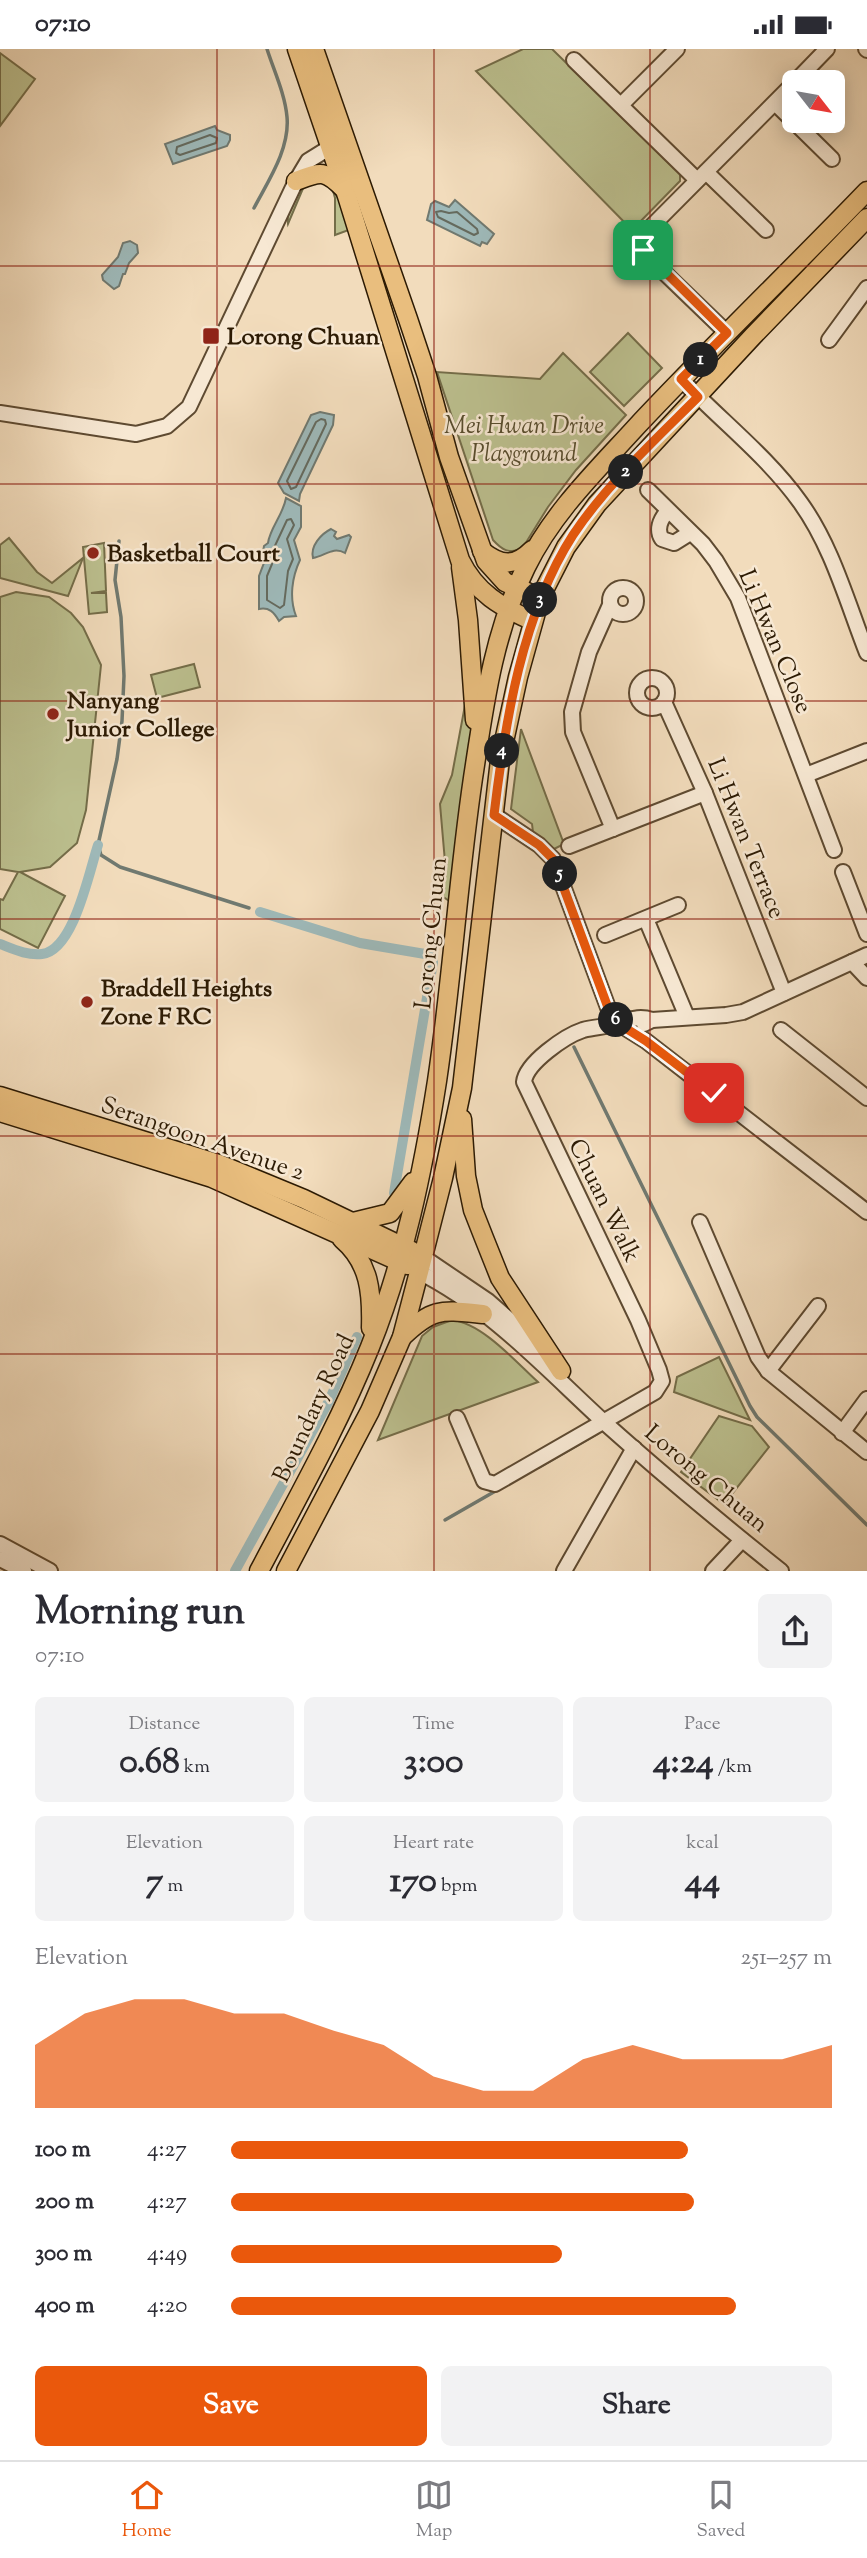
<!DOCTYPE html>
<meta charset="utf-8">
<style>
:root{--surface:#fff;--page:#f2f2f3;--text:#2b2b33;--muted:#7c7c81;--line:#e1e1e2;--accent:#ea580c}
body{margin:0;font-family:"Sorts Mill Goudy",serif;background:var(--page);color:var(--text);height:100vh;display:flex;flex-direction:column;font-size:26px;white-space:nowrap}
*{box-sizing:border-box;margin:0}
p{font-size:23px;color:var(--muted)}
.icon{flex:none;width:38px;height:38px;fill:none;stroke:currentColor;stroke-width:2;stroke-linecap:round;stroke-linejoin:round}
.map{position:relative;height:1522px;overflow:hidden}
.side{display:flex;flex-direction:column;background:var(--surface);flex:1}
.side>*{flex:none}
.needle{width:46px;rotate:121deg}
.fabs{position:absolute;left:782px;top:21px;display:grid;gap:14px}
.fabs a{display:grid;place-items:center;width:63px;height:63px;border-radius:10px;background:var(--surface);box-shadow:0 4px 18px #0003;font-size:35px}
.pin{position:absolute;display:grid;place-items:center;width:60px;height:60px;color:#fff;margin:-30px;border-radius:14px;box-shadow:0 4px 10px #0006}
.km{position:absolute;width:35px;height:35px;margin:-18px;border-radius:50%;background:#222;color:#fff;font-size:19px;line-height:35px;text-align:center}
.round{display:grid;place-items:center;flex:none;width:74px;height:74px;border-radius:10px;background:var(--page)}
.summary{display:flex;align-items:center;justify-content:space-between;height:119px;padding:0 35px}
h1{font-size:38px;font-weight:700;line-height:52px}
.stats{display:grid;grid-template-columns:repeat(3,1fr);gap:10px;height:119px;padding:7px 35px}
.stats div{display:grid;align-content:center;border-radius:10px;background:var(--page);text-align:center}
.stats b{font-size:35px;font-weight:700}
.stats small{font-size:19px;font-weight:400}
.stats p{font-size:19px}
.chart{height:196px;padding:14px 35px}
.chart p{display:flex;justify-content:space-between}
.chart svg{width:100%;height:126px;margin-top:7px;fill:var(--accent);opacity:.7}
.action{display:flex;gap:14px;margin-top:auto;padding:14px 35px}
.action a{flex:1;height:80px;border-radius:10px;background:var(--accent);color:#fff;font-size:28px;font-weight:700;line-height:80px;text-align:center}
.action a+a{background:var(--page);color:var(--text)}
ul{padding:0 35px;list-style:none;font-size:23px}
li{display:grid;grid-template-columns:112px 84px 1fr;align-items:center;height:52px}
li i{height:18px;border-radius:9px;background:var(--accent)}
.status{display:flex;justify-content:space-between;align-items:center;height:49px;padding:0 35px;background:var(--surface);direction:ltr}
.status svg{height:19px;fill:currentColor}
.tab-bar{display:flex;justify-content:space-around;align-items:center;height:98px;border-top:2px solid var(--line);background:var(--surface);font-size:19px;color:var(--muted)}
.tab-bar a{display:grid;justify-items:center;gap:4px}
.tab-bar .selected{color:var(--accent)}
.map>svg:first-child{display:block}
.green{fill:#bcc08f;stroke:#746d49;stroke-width:2}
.water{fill:#9eb9b9;stroke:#707970;stroke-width:2}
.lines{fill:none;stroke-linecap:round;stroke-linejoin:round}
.shore{stroke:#656a5e;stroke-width:2}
.stream{stroke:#707970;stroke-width:3.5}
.canal{stroke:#9eb9b9;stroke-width:10}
.minor-casing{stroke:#5e4a31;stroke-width:18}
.major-casing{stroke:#2c1a03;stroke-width:21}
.minor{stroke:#f7e8d3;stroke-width:14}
.major{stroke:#e9be7e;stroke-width:18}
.route-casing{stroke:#fff;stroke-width:14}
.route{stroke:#ea580c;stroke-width:9}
.grid{fill:none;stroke:#8f2418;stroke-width:2;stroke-opacity:0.55}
.poi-dot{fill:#8f2418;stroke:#f7e8d3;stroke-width:2.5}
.labels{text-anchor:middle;stroke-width:5;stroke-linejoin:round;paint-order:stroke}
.poi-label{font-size:24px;font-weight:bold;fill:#2c1a03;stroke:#f7e8d3;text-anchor:start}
.park-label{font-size:24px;font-style:italic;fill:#574c2d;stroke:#f7e8d3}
.street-label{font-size:24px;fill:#2c1a03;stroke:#f7e8d3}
</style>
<div class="status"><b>07:10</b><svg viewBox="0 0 49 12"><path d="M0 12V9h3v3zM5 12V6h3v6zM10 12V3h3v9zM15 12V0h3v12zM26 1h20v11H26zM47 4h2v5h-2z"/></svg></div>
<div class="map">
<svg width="867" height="1522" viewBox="0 0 867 1522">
<rect width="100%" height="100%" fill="#f2dcbc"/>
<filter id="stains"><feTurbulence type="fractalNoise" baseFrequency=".00286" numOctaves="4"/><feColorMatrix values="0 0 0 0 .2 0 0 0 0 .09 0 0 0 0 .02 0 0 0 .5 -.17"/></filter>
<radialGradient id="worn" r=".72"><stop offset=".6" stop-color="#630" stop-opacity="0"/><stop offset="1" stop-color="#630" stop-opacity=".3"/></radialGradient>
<g class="green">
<path d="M523,0H552L680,125V132L632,181L476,22Z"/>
<path d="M0,4L35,30L0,77Z"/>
<path d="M318,124C345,126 350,157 357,178L335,186V149L332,138L315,129L304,137L288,175C285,156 303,134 318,124Z"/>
<path d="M628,284L662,319L624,357L590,323Z"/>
<path d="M563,304L626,366L576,421L548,458L522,500C509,505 502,501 493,491L437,323L540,330Z"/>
<path d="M9,489L37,523L52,534L83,509L68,547L0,529V496Z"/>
<path d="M104,494L106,542L91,544H106L107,563L89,565L83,498Z"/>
<path d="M16,543L49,548L71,564L83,578L101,616L86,761L77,794L50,818L20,823L65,847L38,899L0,880V850L3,851L18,823L0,820V548Z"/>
<path d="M194,615L200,638L157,649L151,626Z"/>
<path d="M477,648L455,856L442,847L445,813L440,755L452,726L465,656Z"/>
<path d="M521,680L564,795L554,800L533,783L532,775L511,760Z"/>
<path d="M452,1271C482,1274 516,1313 538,1333L378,1391L422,1287L433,1278Z"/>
<path d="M719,1308L750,1371L674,1343L677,1328Z"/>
<path d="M719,1367L752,1377L769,1398L724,1455L681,1423Z"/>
</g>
<g class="water">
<path d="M215,77L217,81L230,86V91L227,97L173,115L165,95Z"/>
<path d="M455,151L494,185L487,195L482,193L480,197L427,171L431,155L435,152L449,158Z"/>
<path d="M130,192L137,196L138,204L129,214L125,225H123L119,237L114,240L103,231L102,226L118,208L123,194Z"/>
<path d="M320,363L334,366L333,376L300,445L299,452L284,444L278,434L311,366Z"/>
<path d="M286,449L301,457V478L294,491L300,511C292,528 289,549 296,567L284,568L279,572C274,563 269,558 259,560V527L267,506L263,503L264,497L268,494C270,479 283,466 286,449Z"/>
<path d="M331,480L336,483L334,487L337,490L349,486L351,488L345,504C333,497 325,507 313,509C310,497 321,485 331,480Z"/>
</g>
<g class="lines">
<g class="shore">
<path d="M210,86L217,89L216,94L180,106L176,104L177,98Z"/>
<path d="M441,162L449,164L457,163L477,180L478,184L474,186L438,168L436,163Z"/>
<path d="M321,370L325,371L326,375L296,438L291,440L287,432L316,373Z"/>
<path d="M291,470L294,476L287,490L293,510L288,522L284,556L280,559L267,551V527L272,515L273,501L287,471Z"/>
</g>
<g class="stream">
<path d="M254,159C268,132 290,100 287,68C285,45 274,22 267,0"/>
<path d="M119,492L115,531L121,568L124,627L122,672L117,710L98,796L101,806L120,818L249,859"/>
<path d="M574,998L750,1357L757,1368L867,1476"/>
<path d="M539,1418L598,1384"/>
<path d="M445,1471L499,1440"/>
</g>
<g class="canal">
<path d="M260,863L360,894L431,906L433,913L394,1144"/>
<path d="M0,895C13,900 28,907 42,905C74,901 89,823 98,796"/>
<path d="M235,1522L329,1352L357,1288"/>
</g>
<defs>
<g id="minor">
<path d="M866,0L867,1"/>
<path d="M574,11L697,131"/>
<path d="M795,33L827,0"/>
<path d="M775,54L832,110"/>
<path d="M621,56L677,0"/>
<path d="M706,123L766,181"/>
<path d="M727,284L646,206L641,194L652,177L794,34"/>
<path d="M829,291L867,239"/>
<path d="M681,330C720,371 767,407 800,453C832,497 847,553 867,604"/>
<path d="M0,364L136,385L167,377L189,358L296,132L308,112L337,94"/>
<path d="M648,441L703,495L716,512L738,549L834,801"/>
<path d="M667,463C660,471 656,481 662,490L674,494L690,484"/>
<circle cx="623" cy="552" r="13"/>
<path d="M610,556L589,603L572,663L573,683L613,780"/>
<circle cx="652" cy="644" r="15"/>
<path d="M664,653L705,744L784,944"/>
<path d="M806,726L867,702"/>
<path d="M494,766L539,796L553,810L610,964L619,975L646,992L867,1163"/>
<path d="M569,797L705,744"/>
<path d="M843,823L867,885"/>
<path d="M646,870L687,968"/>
<path d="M605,886L678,856"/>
<path d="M852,913L867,929"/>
<path d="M644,975L652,971L726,966L743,963L867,906"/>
<path d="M781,981L867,1049"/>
<path d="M700,1173L758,1308L768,1322L867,1403"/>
<path d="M423,1208L488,1252L538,1296"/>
<path d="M419,1223C491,1259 547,1321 605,1374C662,1425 721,1474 781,1522"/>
<path d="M768,1322L818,1257"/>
<path d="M457,1369L484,1432L495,1435L655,1343L662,1332L659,1321L638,1271L524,1033C526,1014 565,987 583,981C594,978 605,978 615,975C629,972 637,966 652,971"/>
<path d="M842,1384L867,1350"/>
<path d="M0,1495L50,1522"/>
<path d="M0,1510L24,1522"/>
<path d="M564,1522L634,1399"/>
<path d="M713,1522L742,1491"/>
</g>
<g id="major">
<path d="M297,0L347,147L460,511C476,544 501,558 533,572"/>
<path d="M314,0L408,270L427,327L449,408L486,512L505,533L540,549"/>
<path d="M296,132C320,123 324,120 343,139"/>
<path d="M482,502C501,517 515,518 532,501"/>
<path d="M461,518L468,571L475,671"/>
<path d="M0,1047L219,1115L304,1150L412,1202"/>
<path d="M0,1063L212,1129L407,1216"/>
<path d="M462,1070L466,1127L473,1161L484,1189L500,1229L561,1322"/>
<path d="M353,1173L390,1164L413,1133"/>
<path d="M342,1190C370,1214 372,1244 371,1279"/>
<path d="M402,1288C433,1258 442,1261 483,1265"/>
<path d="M259,1522C298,1448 339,1375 370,1298C404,1213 423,1122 437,1032C452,932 458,830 473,729C484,657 493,585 526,518C553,463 597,421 637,377C712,297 791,221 867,142"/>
<path d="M286,1522L370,1362L402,1288L419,1223L443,1129L462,1039L500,711L518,628L540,549L566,498L597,455L753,287L867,169"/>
</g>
</defs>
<use href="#minor" class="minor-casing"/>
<use href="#major" class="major-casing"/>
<use href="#minor" class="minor"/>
<use href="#major" class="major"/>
</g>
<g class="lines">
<defs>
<path id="route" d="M643,201L727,284L681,330L698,348C655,391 607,435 573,486C522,565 505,673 494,766L539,796L553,810L610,964L619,975L646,992L714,1044"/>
</defs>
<use href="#route" class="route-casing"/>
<use href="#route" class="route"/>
</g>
<path class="grid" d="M217,0V1522M434,0V1522M650,0V1522M0,217H867M0,435H867M0,652H867M0,870H867M0,1087H867M0,1305H867"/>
<g class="poi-dot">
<rect x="202" y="278" width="18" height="18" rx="3.5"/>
<circle cx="93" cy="504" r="7"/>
<circle cx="53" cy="665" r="7"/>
<circle cx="87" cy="953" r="7"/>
</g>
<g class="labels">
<g class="poi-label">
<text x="227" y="295">Lorong Chuan</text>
<text x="107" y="512">Basketball Court</text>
<text x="67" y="659">Nanyang<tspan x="67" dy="28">Junior College</tspan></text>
<text x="101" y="947">Braddell Heights<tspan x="101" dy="28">Zone F RC</tspan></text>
</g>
<g class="park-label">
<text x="524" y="384">Mei Hwan Drive<tspan x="524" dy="28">Playground</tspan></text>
</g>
<g class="street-label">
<text transform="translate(776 592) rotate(67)" y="8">Li Hwan Close</text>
<text transform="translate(747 789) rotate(68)" y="8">Li Hwan Terrace</text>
<text transform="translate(430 884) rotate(-84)" y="8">Lorong Chuan</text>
<text transform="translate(203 1089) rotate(19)" y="8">Serangoon Avenue 2</text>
<text transform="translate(605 1151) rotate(64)" y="8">Chuan Walk</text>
<text transform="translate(313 1359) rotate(-65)" y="8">Boundary Road</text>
<text transform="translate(707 1429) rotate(40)" y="8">Lorong Chuan</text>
</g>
</g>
<rect width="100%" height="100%" filter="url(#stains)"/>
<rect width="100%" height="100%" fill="url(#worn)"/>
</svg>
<div class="fabs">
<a><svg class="needle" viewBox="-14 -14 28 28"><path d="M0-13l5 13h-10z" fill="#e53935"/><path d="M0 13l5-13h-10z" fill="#7c7c81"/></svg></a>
</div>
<div class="pin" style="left:643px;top:201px;background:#1e9e55"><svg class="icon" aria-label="arrive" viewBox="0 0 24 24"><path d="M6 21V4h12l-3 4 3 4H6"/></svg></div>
<div class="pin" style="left:714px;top:1044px;background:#d93025"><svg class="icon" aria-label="check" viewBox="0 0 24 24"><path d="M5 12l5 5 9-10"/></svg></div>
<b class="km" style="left:701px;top:311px">1</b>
<b class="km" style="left:626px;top:423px">2</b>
<b class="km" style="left:540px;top:551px">3</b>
<b class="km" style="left:502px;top:702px">4</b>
<b class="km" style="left:560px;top:825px">5</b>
<b class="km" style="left:616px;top:971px">6</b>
</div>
<section class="side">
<div class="summary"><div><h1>Morning run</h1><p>07:10</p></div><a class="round"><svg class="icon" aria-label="share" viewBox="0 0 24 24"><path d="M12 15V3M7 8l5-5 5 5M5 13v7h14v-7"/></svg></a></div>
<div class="stats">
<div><p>Distance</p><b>0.68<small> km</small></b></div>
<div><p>Time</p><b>3:00</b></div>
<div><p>Pace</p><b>4:24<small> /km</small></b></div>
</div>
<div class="stats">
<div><p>Elevation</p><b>7<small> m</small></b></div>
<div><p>Heart rate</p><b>170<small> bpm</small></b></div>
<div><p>kcal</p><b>44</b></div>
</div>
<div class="chart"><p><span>Elevation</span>251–257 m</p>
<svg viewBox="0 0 160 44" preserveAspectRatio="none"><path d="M0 44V22L10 11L20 6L30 6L40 11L50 11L60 17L70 22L80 33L90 38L100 38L110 27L120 22L130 27L140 27L150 27L160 22V44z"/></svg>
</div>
<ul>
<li><b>100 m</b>4:27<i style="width:76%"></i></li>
<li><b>200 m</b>4:27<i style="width:77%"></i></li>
<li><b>300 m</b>4:49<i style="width:55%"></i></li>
<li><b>400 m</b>4:20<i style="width:84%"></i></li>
</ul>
<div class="action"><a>Save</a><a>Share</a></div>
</section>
<nav class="tab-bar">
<a class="selected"><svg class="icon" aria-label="home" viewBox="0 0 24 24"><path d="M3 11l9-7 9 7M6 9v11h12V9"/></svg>Home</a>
<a><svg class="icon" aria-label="map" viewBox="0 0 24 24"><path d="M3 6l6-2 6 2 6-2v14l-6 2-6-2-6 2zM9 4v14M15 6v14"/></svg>Map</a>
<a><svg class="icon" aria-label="saved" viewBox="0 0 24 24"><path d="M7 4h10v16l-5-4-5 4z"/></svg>Saved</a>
</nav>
